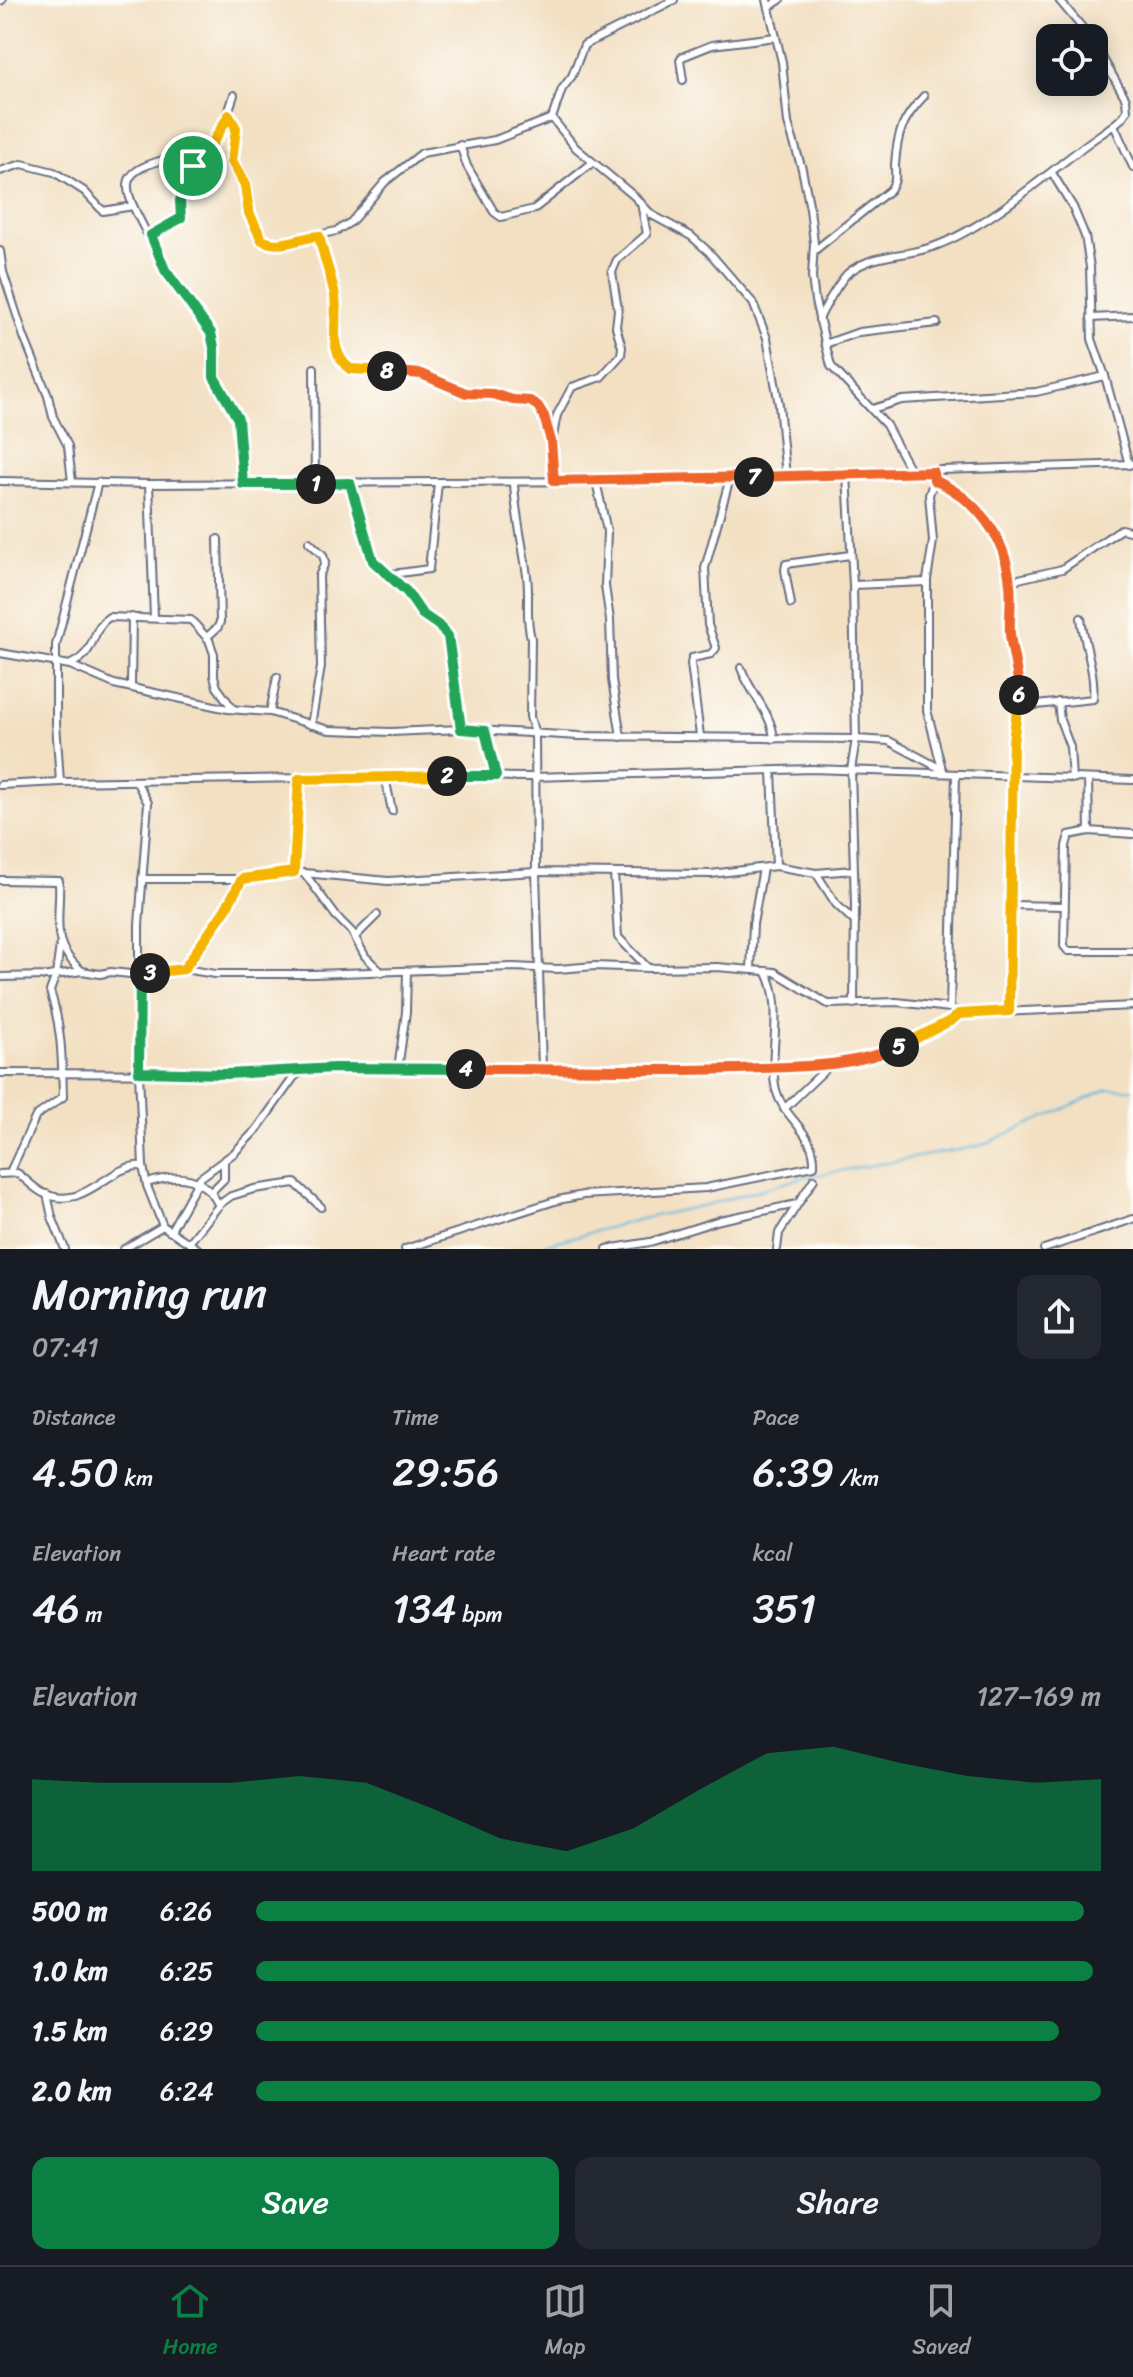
<!DOCTYPE html>
<meta charset="utf-8">
<style>
:root{--surface:#171b24;--page:#242831;--text:#f1f3f6;--muted:#9ea1a6;--line:#363941;--accent:#0b8043}
body{margin:0;font-family:Sriracha,sans-serif;background:var(--page);color:var(--text);height:100vh;display:flex;flex-direction:column;font-size:30px;white-space:nowrap}
*{box-sizing:border-box;margin:0}
p{font-size:26px;color:var(--muted)}
.icon{flex:none;width:44px;height:44px;fill:none;stroke:currentColor;stroke-width:2;stroke-linecap:round;stroke-linejoin:round}
.map{position:relative;height:1249px;overflow:hidden}
.panel{display:flex;flex-direction:column;background:var(--surface);flex:1}
.panel>*{flex:none}
.controls{position:absolute;left:1036px;top:24px;display:grid;gap:16px}
.controls a{display:grid;place-items:center;width:72px;height:72px;border-radius:16px;background:var(--surface);box-shadow:0 4px 20px #0003;font-size:40px}
.pin{position:absolute;display:grid;place-items:center;width:68px;height:68px;color:#fff;margin:-34px;border:4px solid #fff;border-radius:50%;box-shadow:0 2px 8px #0007}
.km{position:absolute;width:40px;height:40px;margin:-20px;border-radius:50%;background:#222;color:#fff;font-size:22px;line-height:40px;text-align:center}
.round{display:grid;place-items:center;flex:none;width:84px;height:84px;border-radius:16px;background:var(--page)}
.overview{display:flex;align-items:center;justify-content:space-between;height:136px;padding:0 32px}
h1{font-size:44px;font-weight:600;line-height:60px}
.metrics{display:grid;grid-template-columns:repeat(3,1fr);gap:12px;height:136px;padding:8px 32px}
.metrics div{display:grid;align-content:center}
.metrics b{font-size:40px;font-weight:600}
.metrics small{font-size:22px;font-weight:400}
.metrics p{font-size:22px}
.chart{height:224px;padding:16px 32px}
.chart p{display:flex;justify-content:space-between}
.chart svg{width:100%;height:144px;margin-top:8px;fill:var(--accent);opacity:.7}
.cta{display:flex;gap:16px;margin-top:auto;padding:16px 32px}
.cta a{flex:1;height:92px;border-radius:16px;background:var(--accent);color:#fff;font-size:32px;font-weight:600;line-height:92px;text-align:center}
.cta a+a{background:var(--page);color:var(--text)}
ul{padding:0 32px;list-style:none;font-size:26px}
li{display:grid;grid-template-columns:128px 96px 1fr;align-items:center;height:60px}
li i{height:20px;border-radius:10px;background:var(--accent)}
.dock{display:flex;justify-content:space-around;align-items:center;height:112px;border-top:2px solid var(--line);background:var(--surface);font-size:22px;color:var(--muted)}
.dock a{display:grid;justify-items:center;gap:4px}
.dock .active{color:var(--accent)}
.map>svg:first-child{display:block}
.lines{fill:none;stroke-linecap:round;stroke-linejoin:round}
.stream{stroke:#60b7dd;stroke-width:2}
.minor-casing{stroke:#676d81;stroke-width:10}
.minor{stroke:#fff;stroke-width:6}
.split-1-casing{stroke:#fff;stroke-width:16}
.split-2-casing{stroke:#fff;stroke-width:16}
.split-3-casing{stroke:#fff;stroke-width:16}
.split-4-casing{stroke:#fff;stroke-width:16}
.split-5-casing{stroke:#fff;stroke-width:16}
.split-6-casing{stroke:#fff;stroke-width:16}
.split-7-casing{stroke:#fff;stroke-width:16}
.split-8-casing{stroke:#fff;stroke-width:16}
.split-9-casing{stroke:#fff;stroke-width:16}
.split-1{stroke:#22a559;stroke-width:10}
.split-2{stroke:#22a559;stroke-width:10}
.split-3{stroke:#f5b400;stroke-width:10}
.split-4{stroke:#22a559;stroke-width:10}
.split-5{stroke:#f0652b;stroke-width:10}
.split-6{stroke:#f5b400;stroke-width:10}
.split-7{stroke:#f0652b;stroke-width:10}
.split-8{stroke:#f0652b;stroke-width:10}
.split-9{stroke:#f5b400;stroke-width:10}
</style>
<div class="map">
<svg width="1133" height="1249" viewBox="0 0 1133 1249">
<rect width="100%" height="100%" fill="#fdfcf7"/>
<filter id="ink" filterUnits="userSpaceOnUse"><feTurbulence type="fractalNoise" baseFrequency=".0125" numOctaves="2"/><feDisplacementMap in="SourceGraphic" scale="16" xChannelSelector="R" yChannelSelector="G"/><feConvolveMatrix kernelMatrix="1 2 1 2 8 2 1 2 1" color-interpolation-filters="sRGB"/></filter>
<filter id="wash" filterUnits="userSpaceOnUse"><feTurbulence type="fractalNoise" baseFrequency=".006" numOctaves="4" result="noise"/><feDisplacementMap in="SourceGraphic" scale="32" xChannelSelector="R" yChannelSelector="G"/><feGaussianBlur stdDeviation="1.8" result="paint"/><feColorMatrix in="noise" values="0 0 0 0 0 0 0 0 0 0 0 0 0 0 0 0 0 1.4 0 .05"/><feComposite in="paint" operator="in"/></filter>
<g filter="url(#wash)">
<rect width="100%" height="100%" fill="#f3e0c3"/>
<g class="lines">
<path class="stream" d="M528,1249L645,1218L710,1204L805,1177L980,1146L1108,1089H1133"/>
</g>
</g>
<g filter="url(#ink)">
<g class="lines">
<defs>
<g id="minor">
<path d="M767,0L782,62L788,123L802,169L810,209L814,243L812,277L815,301L831,366L886,425L911,472"/>
<path d="M1059,0L1091,38"/>
<path d="M0,1L2,0"/>
<path d="M769,7L780,0"/>
<path d="M683,80L680,60L682,57L712,45L776,37"/>
<path d="M234,95C228,113 224,127 213,143C209,148 203,151 199,156C185,173 179,197 181,218L151,235L165,270L211,333L214,347V377L238,419L243,484"/>
<path d="M229,115L236,128L232,161L245,185L249,213L262,240L275,245L336,231L351,222L385,182L422,153L495,140L552,118"/>
<path d="M552,118L576,148L634,196L652,215L691,236L709,252L753,303L767,338L779,405L786,476"/>
<path d="M552,118L562,89L572,76L584,45L674,0"/>
<path d="M1114,125L1133,167"/>
<path d="M460,145L467,166L494,212L501,217L534,209L592,163"/>
<path d="M0,171L22,164L54,172L84,191L103,211L133,206"/>
<path d="M1052,173L1073,207L1085,236L1090,267L1092,339L1105,376L1129,465"/>
<path d="M151,235L146,232C120,182 115,171 178,156L193,166"/>
<path d="M319,236C323,255 331,273 335,292C341,324 324,337 347,367L357,371L405,370L421,374L466,393L493,394L513,400L530,401L538,406L544,416L551,441L554,481"/>
<path d="M0,251L3,272L24,337L48,396L53,417L68,446L72,482"/>
<path d="M814,251L890,190C897,181 895,176 895,165C897,134 902,119 924,96"/>
<path d="M1091,318L1133,316"/>
<path d="M819,320C822,311 841,279 848,273C876,251 904,258 935,246C984,228 1036,183 1078,151C1092,139 1109,130 1122,118L1127,111L1126,99L1094,43"/>
<path d="M825,344L859,332L937,323"/>
<path d="M314,368L315,484"/>
<path d="M872,409L902,400L1036,392L1105,376"/>
<path d="M552,441L557,415L572,387L601,377L621,355L622,347L616,327L618,310L612,272L617,260L647,234L641,203"/>
<path d="M847,474L853,585L856,739L851,770L855,905L854,1004"/>
<path d="M934,480L951,488L981,513L999,540L1007,561L1011,587V647L1019,690L1013,742L1009,1011"/>
<path d="M934,480L929,495L933,541L927,580V710L942,769"/>
<path d="M0,481L149,484L596,481L1133,464"/>
<path d="M596,481L607,531L605,586L610,620L612,680L621,737"/>
<path d="M98,482L56,645V722L60,782L428,776L533,777L812,769L1133,780"/>
<path d="M514,482C515,514 523,544 527,576C530,597 525,617 531,638L530,717L535,734L536,872L711,874L776,866L816,873L836,904L855,922"/>
<path d="M350,483L373,561L407,592L422,614L438,625L448,636L461,729"/>
<path d="M149,484L154,618"/>
<path d="M309,542L323,555L325,563L319,576L321,667L311,725"/>
<path d="M385,575L429,569L438,483"/>
<path d="M1010,581L1062,569L1121,529L1133,532"/>
<path d="M853,585L927,582"/>
<path d="M791,604L785,570L786,564L850,555"/>
<path d="M207,637L218,627L220,622L218,539"/>
<path d="M0,653L70,665L114,684L228,709L270,712L329,730L391,732L461,729L579,736L856,739L889,741L943,770"/>
<path d="M71,664C98,652 90,629 109,617L191,620L209,640L214,654V676L217,687L233,709"/>
<path d="M741,668C750,693 772,713 774,739"/>
<path d="M131,686L132,617"/>
<path d="M1058,702L1060,720L1070,747L1072,779"/>
<path d="M1017,707L1093,699C1096,673 1084,644 1081,618"/>
<path d="M270,712L277,677"/>
<path d="M485,731L496,776"/>
<path d="M700,736L691,664L692,658L711,654L716,648L708,625L705,568L730,478"/>
<path d="M772,771L776,866"/>
<path d="M956,775L950,1008L959,1014L1133,1006"/>
<path d="M385,777L392,811"/>
<path d="M1088,779L1089,831"/>
<path d="M136,781L148,803L139,925V1072L143,1166L147,1186L163,1226L198,1249"/>
<path d="M0,785L60,782"/>
<path d="M1133,834L1089,831L1069,835L1066,846L1064,946L1068,951H1133"/>
<path d="M294,872L299,779"/>
<path d="M614,873L618,937L648,968"/>
<path d="M816,873L853,870"/>
<path d="M305,874L336,916L352,932L365,956L382,973"/>
<path d="M142,879H242L294,872L388,881L536,872L542,1069"/>
<path d="M0,880L59,881C61,920 48,943 82,971"/>
<path d="M1011,905L1064,906"/>
<path d="M356,936L377,915"/>
<path d="M184,969L225,910L242,879"/>
<path d="M751,969L753,924L763,868"/>
<path d="M0,977L48,976L82,971L100,974L111,972L140,975L184,969L215,974H313L513,967L558,969L595,966L648,968L717,967L775,972L828,1004L897,1002L950,1008"/>
<path d="M398,1069L406,1012L407,971"/>
<path d="M0,1073L227,1074L335,1068L714,1071L836,1065L874,1057L904,1045L959,1014"/>
<path d="M784,1109L828,1067"/>
<path d="M10,1172L36,1116L63,1097C62,1060 62,1027 50,991L56,975L60,945"/>
<path d="M0,1174L17,1173C26,1179 33,1188 43,1193C86,1213 108,1163 143,1166"/>
<path d="M147,1183C177,1173 205,1175 219,1206"/>
<path d="M212,1191L224,1179V1160"/>
<path d="M47,1194L52,1217L65,1249"/>
<path d="M170,1232L200,1178L234,1153L257,1129L294,1077L304,1070"/>
<path d="M189,1243L220,1204L231,1196L254,1189L295,1183L321,1207"/>
<path d="M124,1249L163,1226"/>
<path d="M405,1249L558,1200L583,1195L706,1188L814,1166C816,1132 784,1120 776,1090C767,1051 786,1008 766,971"/>
<path d="M607,1249L650,1242L720,1220L797,1204"/>
<path d="M777,1249L779,1233L814,1179"/>
<path d="M1044,1249L1133,1219"/>
</g>
</defs>
<use href="#minor" class="minor-casing"/>
<use href="#minor" class="minor"/>
</g>
</g>
<g class="lines" filter="url(#ink)">
<defs>
<path id="split-1" d="M193,166L180,201L181,218L151,235L165,270L211,333L214,347V377L238,419L243,484H316"/>
<path id="split-2" d="M316,484L350,483L373,561L407,592L422,614L438,625L448,636L461,729L485,731L496,776H447"/>
<path id="split-3" d="M150,973L184,969L225,910L242,879L294,872L299,779L447,776"/>
<path id="split-4" d="M150,973L140,975L139,1072L227,1074L335,1068L466,1069"/>
<path id="split-5" d="M466,1069C564,1068 663,1073 761,1068C811,1066 852,1066 899,1047"/>
<path id="split-6" d="M899,1047L952,1020L959,1014L1009,1011L1013,742L1019,695"/>
<path id="split-7" d="M754,477L933,472L934,480C977,499 1006,537 1010,584C1012,601 1009,617 1010,634C1012,654 1019,674 1019,695"/>
<path id="split-8" d="M387,371L421,374L466,393L493,394L513,400L530,401L538,406L544,416L551,441L554,481L754,477"/>
<path id="split-9" d="M193,166L212,144L229,115L236,128L232,161L245,185L249,213L262,240C280,250 300,237 319,236C323,254 330,273 334,291C341,319 324,348 350,369L387,371"/>
</defs>
<use href="#split-1" class="split-1-casing"/>
<use href="#split-2" class="split-2-casing"/>
<use href="#split-3" class="split-3-casing"/>
<use href="#split-4" class="split-4-casing"/>
<use href="#split-5" class="split-5-casing"/>
<use href="#split-6" class="split-6-casing"/>
<use href="#split-7" class="split-7-casing"/>
<use href="#split-8" class="split-8-casing"/>
<use href="#split-9" class="split-9-casing"/>
<use href="#split-1" class="split-1"/>
<use href="#split-2" class="split-2"/>
<use href="#split-3" class="split-3"/>
<use href="#split-4" class="split-4"/>
<use href="#split-5" class="split-5"/>
<use href="#split-6" class="split-6"/>
<use href="#split-7" class="split-7"/>
<use href="#split-8" class="split-8"/>
<use href="#split-9" class="split-9"/>
</g>
</svg>
<div class="controls">
<a><svg class="icon" aria-label="locate" viewBox="0 0 24 24"><circle cx="12" cy="12" r="6"/><path d="M12 2v4M12 18v4M2 12h4M18 12h4"/></svg></a>
</div>
<div class="pin" style="left:193px;top:166px;background:#1e9e55"><svg class="icon" aria-label="arrive" viewBox="0 0 24 24"><path d="M6 21V4h12l-3 4 3 4H6"/></svg></div>
<b class="km" style="left:316px;top:484px">1</b>
<b class="km" style="left:447px;top:776px">2</b>
<b class="km" style="left:150px;top:973px">3</b>
<b class="km" style="left:466px;top:1069px">4</b>
<b class="km" style="left:899px;top:1047px">5</b>
<b class="km" style="left:1019px;top:695px">6</b>
<b class="km" style="left:754px;top:477px">7</b>
<b class="km" style="left:387px;top:371px">8</b>
</div>
<section class="panel">
<div class="overview"><div><h1>Morning run</h1><p>07:41</p></div><a class="round"><svg class="icon" aria-label="share" viewBox="0 0 24 24"><path d="M12 15V3M7 8l5-5 5 5M5 13v7h14v-7"/></svg></a></div>
<div class="metrics">
<div><p>Distance</p><b>4.50<small> km</small></b></div>
<div><p>Time</p><b>29:56</b></div>
<div><p>Pace</p><b>6:39<small> /km</small></b></div>
</div>
<div class="metrics">
<div><p>Elevation</p><b>46<small> m</small></b></div>
<div><p>Heart rate</p><b>134<small> bpm</small></b></div>
<div><p>kcal</p><b>351</b></div>
</div>
<div class="chart"><p><span>Elevation</span>127–169 m</p>
<svg viewBox="0 0 160 44" preserveAspectRatio="none"><path d="M0 44V16L10 17L20 17L30 17L40 15L50 17L60 25L70 34L80 38L90 31L100 19L110 8L120 6L130 11L140 15L150 17L160 16V44z"/></svg>
</div>
<ul>
<li><b>500 m</b>6:26<i style="width:98%"></i></li>
<li><b>1.0 km</b>6:25<i style="width:99%"></i></li>
<li><b>1.5 km</b>6:29<i style="width:95%"></i></li>
<li><b>2.0 km</b>6:24<i style="width:100%"></i></li>
</ul>
<div class="cta"><a>Save</a><a>Share</a></div>
</section>
<nav class="dock">
<a class="active"><svg class="icon" aria-label="home" viewBox="0 0 24 24"><path d="M3 11l9-7 9 7M6 9v11h12V9"/></svg>Home</a>
<a><svg class="icon" aria-label="map" viewBox="0 0 24 24"><path d="M3 6l6-2 6 2 6-2v14l-6 2-6-2-6 2zM9 4v14M15 6v14"/></svg>Map</a>
<a><svg class="icon" aria-label="saved" viewBox="0 0 24 24"><path d="M7 4h10v16l-5-4-5 4z"/></svg>Saved</a>
</nav>
